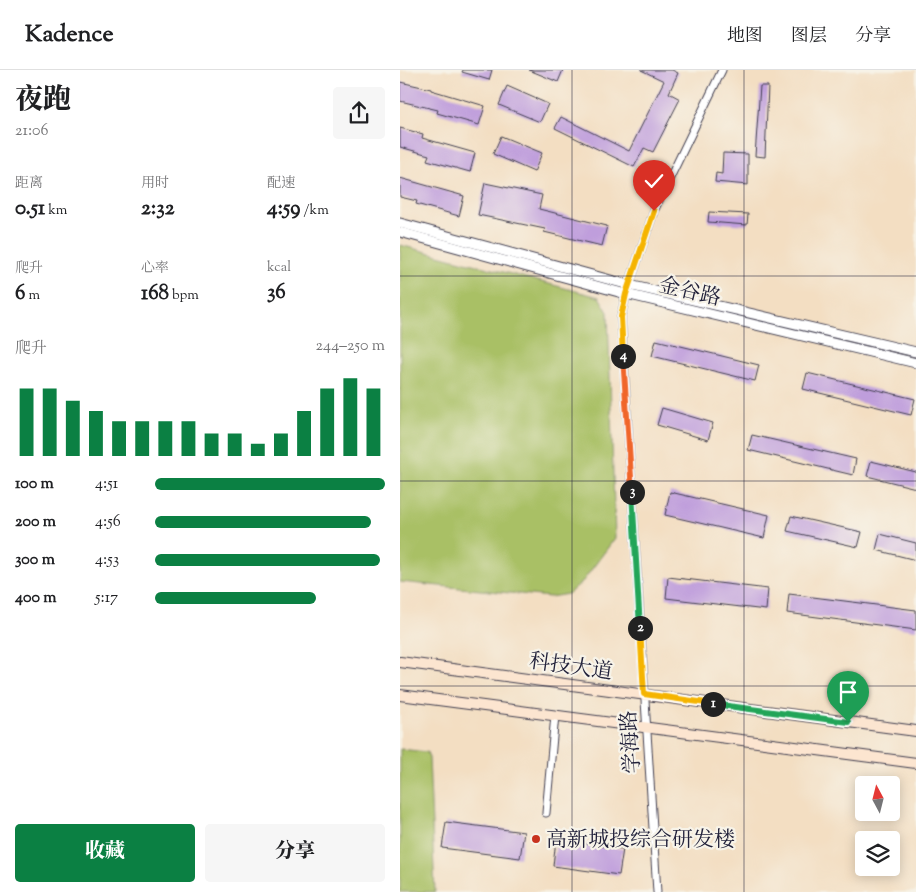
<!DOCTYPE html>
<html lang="zh">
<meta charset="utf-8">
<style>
:root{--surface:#fff;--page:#f6f6f6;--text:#202124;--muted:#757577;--line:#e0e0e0;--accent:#0b8043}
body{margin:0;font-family:"Sorts Mill Goudy","Noto Serif SC",serif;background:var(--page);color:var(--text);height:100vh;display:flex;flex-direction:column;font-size:19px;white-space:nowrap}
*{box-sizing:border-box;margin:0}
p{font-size:16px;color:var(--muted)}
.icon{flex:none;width:28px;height:28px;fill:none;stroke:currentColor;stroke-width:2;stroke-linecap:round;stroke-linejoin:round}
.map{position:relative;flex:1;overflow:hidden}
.panel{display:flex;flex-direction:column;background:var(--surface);width:400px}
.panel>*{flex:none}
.needle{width:32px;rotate:353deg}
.fabs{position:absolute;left:455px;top:706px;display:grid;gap:10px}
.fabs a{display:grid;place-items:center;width:45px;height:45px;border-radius:5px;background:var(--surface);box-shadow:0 2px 12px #0003;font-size:25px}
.pin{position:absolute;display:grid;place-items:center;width:42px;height:42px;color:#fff;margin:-51px -21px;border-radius:50% 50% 50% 0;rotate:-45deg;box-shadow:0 0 5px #0007}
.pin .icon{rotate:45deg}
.km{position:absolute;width:25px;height:25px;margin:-12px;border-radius:50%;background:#222;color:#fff;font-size:14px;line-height:25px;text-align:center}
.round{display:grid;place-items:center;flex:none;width:52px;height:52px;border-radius:5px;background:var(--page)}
.headline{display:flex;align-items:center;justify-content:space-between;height:85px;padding:0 15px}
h1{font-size:28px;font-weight:800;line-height:38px}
.metrics{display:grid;grid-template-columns:repeat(3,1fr);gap:8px;height:85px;padding:5px 15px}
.metrics div{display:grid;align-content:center}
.metrics b{font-size:21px;font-weight:800}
.metrics small{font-size:14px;font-weight:400}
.metrics p{font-size:14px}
.chart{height:140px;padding:10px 15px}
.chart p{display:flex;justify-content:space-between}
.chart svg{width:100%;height:90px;margin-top:5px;stroke:var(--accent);stroke-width:6}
.button{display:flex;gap:10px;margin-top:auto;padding:10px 15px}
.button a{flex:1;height:58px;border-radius:5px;background:var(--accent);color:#fff;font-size:20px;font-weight:800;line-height:58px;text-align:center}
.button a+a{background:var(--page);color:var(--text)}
ul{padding:0 15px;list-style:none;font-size:16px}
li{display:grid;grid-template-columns:80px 60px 1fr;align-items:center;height:38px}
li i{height:12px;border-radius:6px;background:var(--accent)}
header{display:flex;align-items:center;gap:30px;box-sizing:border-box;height:70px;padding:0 25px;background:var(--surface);border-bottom:1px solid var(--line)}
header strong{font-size:24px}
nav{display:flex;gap:28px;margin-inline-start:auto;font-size:18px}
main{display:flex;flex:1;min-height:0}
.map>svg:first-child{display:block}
.green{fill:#a9c065;stroke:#667150}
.building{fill:#bf9edc}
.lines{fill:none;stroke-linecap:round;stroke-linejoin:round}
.minor-casing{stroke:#413e4f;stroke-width:9}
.tertiary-casing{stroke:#413e4f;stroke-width:11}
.secondary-casing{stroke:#413e4f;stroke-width:12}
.minor{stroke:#fff;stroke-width:7}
.tertiary{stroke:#fff;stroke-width:9}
.secondary{stroke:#fce5d0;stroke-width:10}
.split-1-casing{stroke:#fff;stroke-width:10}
.split-2-casing{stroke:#fff;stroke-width:10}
.split-3-casing{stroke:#fff;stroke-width:10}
.split-4-casing{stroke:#fff;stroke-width:10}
.split-5-casing{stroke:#fff;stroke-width:10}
.split-1{stroke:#22a559;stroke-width:6}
.split-2{stroke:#f5b400;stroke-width:6}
.split-3{stroke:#22a559;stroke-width:6}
.split-4{stroke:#f0652b;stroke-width:6}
.split-5{stroke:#f5b400;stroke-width:6}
.grid{fill:none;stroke:#22223b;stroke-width:1;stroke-opacity:0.55}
.poi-dot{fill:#c8321e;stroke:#f7f3e8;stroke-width:2}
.labels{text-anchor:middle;stroke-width:4.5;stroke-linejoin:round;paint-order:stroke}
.street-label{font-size:21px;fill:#22223b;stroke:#f7f3e8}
.poi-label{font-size:21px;fill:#22223b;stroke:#f7f3e8;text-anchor:start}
</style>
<header>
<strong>Kadence</strong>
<nav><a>地图</a><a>图层</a><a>分享</a></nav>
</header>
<main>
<section class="panel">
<div class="headline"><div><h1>夜跑</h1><p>21:06</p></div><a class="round"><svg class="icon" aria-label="share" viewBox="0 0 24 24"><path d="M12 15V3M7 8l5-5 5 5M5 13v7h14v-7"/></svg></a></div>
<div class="metrics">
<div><p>距离</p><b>0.51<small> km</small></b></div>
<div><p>用时</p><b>2:32</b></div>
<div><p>配速</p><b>4:59<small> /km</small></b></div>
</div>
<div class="metrics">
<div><p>爬升</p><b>6<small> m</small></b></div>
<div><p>心率</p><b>168<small> bpm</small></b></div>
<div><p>kcal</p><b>36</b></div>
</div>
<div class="chart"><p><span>爬升</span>244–250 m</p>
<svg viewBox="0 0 160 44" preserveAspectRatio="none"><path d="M5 44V11M15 44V11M25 44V17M35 44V22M45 44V27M55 44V27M65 44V27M75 44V27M85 44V33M95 44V33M105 44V38M115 44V33M125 44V22M135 44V11M145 44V6M155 44V11"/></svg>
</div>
<ul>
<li><b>100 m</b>4:51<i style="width:100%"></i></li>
<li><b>200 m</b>4:56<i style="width:94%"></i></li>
<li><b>300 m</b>4:53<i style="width:98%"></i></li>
<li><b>400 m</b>5:17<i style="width:70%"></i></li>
</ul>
<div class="button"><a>收藏</a><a>分享</a></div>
</section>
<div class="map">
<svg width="516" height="822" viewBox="0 0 516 822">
<rect width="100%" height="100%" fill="#f7f3e8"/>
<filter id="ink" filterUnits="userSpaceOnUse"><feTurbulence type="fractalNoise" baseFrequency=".02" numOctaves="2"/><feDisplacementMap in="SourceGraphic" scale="10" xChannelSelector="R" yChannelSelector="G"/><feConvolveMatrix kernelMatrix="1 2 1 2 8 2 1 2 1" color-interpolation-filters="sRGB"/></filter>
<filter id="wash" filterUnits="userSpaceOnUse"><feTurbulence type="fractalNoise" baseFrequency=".0096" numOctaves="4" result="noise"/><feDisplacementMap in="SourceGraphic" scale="20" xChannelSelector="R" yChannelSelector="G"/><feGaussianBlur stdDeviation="1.12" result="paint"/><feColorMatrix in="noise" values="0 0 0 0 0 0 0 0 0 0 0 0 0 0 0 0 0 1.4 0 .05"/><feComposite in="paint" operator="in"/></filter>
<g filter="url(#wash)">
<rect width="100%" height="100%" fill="#f3dec2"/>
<g class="green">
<path d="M0,175L199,227L208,242L215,468L183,511L168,524L150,527L0,512Z"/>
<path d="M0,679L27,682L29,688L35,822H0Z"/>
</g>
<g id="blocks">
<g class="building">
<path d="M63,0H92L89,10L62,2Z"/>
<path d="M129,0H163L158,12Z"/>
<path d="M241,0H272L278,3L269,23L280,29L253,82L244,78L234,97L155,58L161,47L229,81L264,11Z"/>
<path d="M0,12L31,19V20L85,36L79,55L37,43L38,40L0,31Z"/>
<path d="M107,16L148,34L140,52L99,35Z"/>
<path d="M360,16H368L365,87L355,86Z"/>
<path d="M0,58L23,64L22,68L75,83L70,102L27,90L29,85L0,77Z"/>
<path d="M101,66L142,83L134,102L93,84Z"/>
<path d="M323,83L348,84V115L315,112L316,103L322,104Z"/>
<path d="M0,108L64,126L59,146L16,134L17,131L0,127Z"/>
<path d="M85,113L142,125L139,139L207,156L202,176L144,162L145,159L78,145Z"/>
<path d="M309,142L348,144L347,155L308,152Z"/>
<path d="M256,270L359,295L355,311L252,286Z"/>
<path d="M407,303L515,329L511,345L403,319Z"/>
<path d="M262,338L313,353L308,370L257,355Z"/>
<path d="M352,365L456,389L453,405L348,380Z"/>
<path d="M471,391L516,402V418L467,406Z"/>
<path d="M270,422L369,445L364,468L265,445Z"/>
<path d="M391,446L462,462L458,477L387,461Z"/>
<path d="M480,464L516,473V490L476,480Z"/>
<path d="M268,507L368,519L366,540L266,528Z"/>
<path d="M389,524L516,540V560L387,543Z"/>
<path d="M46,752L124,762L120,788L42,778Z"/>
<path d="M156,770L223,779L219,805L153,796Z"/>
</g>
</g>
</g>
<g filter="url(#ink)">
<use href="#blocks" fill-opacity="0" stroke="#413e4f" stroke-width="1"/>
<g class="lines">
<defs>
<g id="minor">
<path d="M146,743L155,645"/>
<path d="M257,822L221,247L226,224L254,141L322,0"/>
</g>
<g id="tertiary">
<path d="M0,153L229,215L516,282"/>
<path d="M0,162L226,224L516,293"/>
</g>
<g id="secondary">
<path d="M0,592L516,661"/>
<path d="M0,625L516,693"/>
</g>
</defs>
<use href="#minor" class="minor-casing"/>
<use href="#tertiary" class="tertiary-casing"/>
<use href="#secondary" class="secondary-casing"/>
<use href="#minor" class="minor"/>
<use href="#tertiary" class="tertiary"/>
<use href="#secondary" class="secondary"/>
</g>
</g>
<g class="lines" filter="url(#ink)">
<defs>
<path id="split-1" d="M313,634L448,652"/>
<path id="split-2" d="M240,558L244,624L313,634"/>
<path id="split-3" d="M232,422L240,558"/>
<path id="split-4" d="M223,286L232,422"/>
<path id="split-5" d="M223,286L221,247L226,224L254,141"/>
</defs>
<use href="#split-1" class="split-1-casing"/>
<use href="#split-2" class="split-2-casing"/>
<use href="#split-3" class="split-3-casing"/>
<use href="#split-4" class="split-4-casing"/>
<use href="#split-5" class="split-5-casing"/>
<use href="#split-1" class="split-1"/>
<use href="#split-2" class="split-2"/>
<use href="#split-3" class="split-3"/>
<use href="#split-4" class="split-4"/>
<use href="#split-5" class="split-5"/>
</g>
<path class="grid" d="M172,0V822M344,0V822M0,206H516M0,411H516M0,616H516"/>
<circle class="poi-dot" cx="136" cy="769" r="5"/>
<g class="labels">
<g class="street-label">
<text transform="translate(290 221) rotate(13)" y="7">金谷路</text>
<text transform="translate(171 596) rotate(8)" y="7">科技大道</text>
<text transform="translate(230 672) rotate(-94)" y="7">学海路</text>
</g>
<g class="poi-label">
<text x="146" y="776">高新城投综合研发楼</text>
</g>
</g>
</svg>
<div class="fabs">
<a><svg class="needle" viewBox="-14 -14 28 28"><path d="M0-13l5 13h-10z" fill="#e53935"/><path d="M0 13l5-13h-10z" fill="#757577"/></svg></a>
<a><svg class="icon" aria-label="layers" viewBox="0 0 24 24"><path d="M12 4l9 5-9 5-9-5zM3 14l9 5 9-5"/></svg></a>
</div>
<div class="pin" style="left:448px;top:652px;background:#1e9e55"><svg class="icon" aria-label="arrive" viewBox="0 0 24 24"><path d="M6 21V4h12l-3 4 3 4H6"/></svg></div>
<div class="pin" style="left:254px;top:141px;background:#d93025"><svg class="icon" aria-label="check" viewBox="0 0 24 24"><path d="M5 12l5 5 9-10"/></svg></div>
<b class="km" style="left:313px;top:634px">1</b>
<b class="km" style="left:240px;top:558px">2</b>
<b class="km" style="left:232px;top:422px">3</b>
<b class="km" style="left:223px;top:286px">4</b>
</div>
</main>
